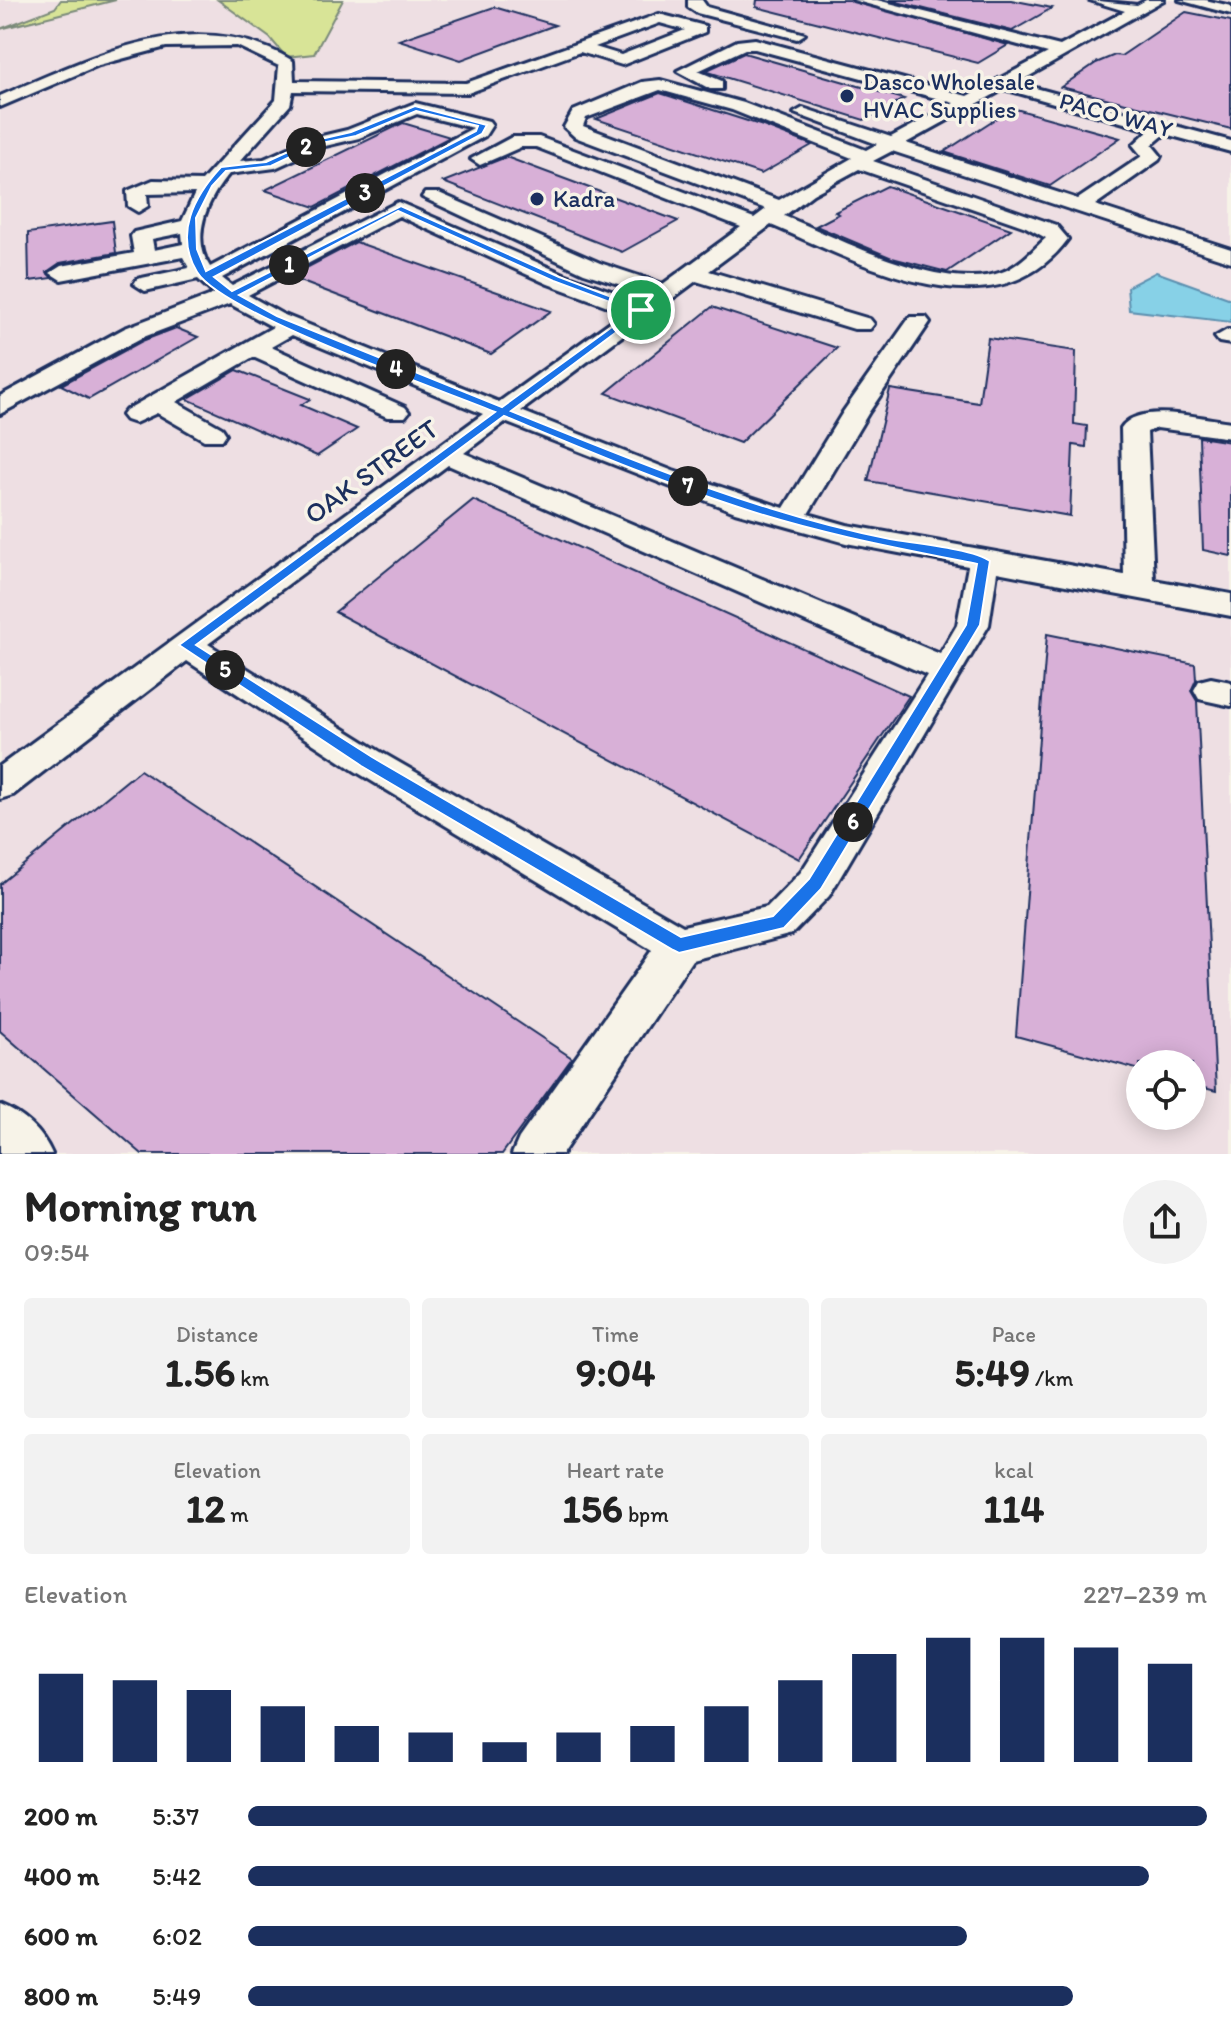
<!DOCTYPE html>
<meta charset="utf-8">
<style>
:root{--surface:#fff;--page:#f2f2f2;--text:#222;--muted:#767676;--accent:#1b2f5e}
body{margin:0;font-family:Itim,sans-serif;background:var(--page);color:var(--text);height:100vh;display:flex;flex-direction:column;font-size:30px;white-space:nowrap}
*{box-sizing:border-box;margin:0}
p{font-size:26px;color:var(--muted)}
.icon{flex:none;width:44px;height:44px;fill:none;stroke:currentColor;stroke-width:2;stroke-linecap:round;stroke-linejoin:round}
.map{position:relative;height:1154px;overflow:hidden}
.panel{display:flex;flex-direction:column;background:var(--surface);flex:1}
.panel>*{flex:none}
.buttons{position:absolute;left:1126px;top:1050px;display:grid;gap:16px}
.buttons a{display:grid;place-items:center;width:80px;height:80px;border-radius:50%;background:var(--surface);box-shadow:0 4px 20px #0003;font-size:40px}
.pin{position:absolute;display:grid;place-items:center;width:68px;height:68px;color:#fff;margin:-34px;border:4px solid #fff;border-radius:50%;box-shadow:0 2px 8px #0007}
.km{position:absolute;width:40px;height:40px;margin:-20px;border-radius:50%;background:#222;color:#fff;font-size:22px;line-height:40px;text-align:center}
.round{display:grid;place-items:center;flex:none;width:84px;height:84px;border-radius:42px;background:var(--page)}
.summary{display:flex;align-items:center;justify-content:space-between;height:136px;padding:0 24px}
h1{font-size:44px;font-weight:700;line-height:60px}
.figures{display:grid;grid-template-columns:repeat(3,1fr);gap:12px;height:136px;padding:8px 24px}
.figures div{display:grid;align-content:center;border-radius:8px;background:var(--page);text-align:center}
.figures b{font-size:40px;font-weight:700}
.figures small{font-size:22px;font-weight:400}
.figures p{font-size:22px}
.chart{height:224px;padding:16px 24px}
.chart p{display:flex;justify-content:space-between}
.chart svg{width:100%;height:144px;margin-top:8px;stroke:var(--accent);stroke-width:6}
ul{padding:0 24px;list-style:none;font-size:26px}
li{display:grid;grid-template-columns:128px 96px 1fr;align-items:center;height:60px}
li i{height:20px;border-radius:10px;background:var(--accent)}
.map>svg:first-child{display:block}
.built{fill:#eedfe3;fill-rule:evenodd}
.green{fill:#d8e497;stroke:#7a8a7a;stroke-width:2}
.water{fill:#87d1e7;stroke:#5c90b0;stroke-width:2}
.building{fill:#d8b0d7;stroke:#1b2f5e;stroke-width:2}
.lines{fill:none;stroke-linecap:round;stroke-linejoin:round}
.minor-casing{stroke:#1b2f5e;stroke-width:6}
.minor{fill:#f7f3e8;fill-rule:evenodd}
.route{fill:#1a73e8;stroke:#fff;stroke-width:2;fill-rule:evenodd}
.poi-dot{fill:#1b2f5e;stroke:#f7f3e8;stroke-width:3}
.labels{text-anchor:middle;stroke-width:7;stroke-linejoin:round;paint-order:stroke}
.far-poi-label{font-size:24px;fill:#1b2f5e;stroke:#f7f3e8;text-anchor:start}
.far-street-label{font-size:24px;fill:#1b2f5e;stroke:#f7f3e8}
.street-label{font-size:28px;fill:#1b2f5e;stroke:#f7f3e8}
</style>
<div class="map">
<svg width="1231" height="1154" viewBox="0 0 1231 1154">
<rect width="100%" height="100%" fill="#f7f3e8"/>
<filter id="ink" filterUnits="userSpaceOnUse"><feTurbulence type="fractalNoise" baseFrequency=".0125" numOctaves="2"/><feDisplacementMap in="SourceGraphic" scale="16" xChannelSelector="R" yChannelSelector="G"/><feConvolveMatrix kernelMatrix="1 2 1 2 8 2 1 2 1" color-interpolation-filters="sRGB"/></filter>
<g filter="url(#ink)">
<path class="built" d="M0,0H1231V1154H0ZM1140,1064H1192V1116H1140Z"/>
<g class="green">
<path d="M61,0H116L0,29L55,8Z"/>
<path d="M218,0H343L314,54L286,57L270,38Z"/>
</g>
<path class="water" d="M1156,272L1231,299V322L1129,310L1127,287Z"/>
<g class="building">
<path d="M757,0H850L1008,45L978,63L756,7Z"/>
<path d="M889,0H1011L1052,8L1012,31Z"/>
<path d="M494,7L555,25L461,60L399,40Z"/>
<path d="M1186,12L1231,21V129L1061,87L1096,63L1115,55L1121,56Z"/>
<path d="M744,53L904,99L864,120L705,71Z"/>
<path d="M660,93L763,126L812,145L761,174L596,119Z"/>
<path d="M1012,108L1120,138L1050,186L944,152Z"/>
<path d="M403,123L450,137L315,207L265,190Z"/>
<path d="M506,157L678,221L622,252L443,182Z"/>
<path d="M887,186L1011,229L947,272L892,258L816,226L839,214L835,212Z"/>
<path d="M112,221L116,253L60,263L47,272L52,278L29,281L28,233Z"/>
<path d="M356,242L551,311L491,354L289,277Z"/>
<path d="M712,307L837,348L740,443L606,393Z"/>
<path d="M176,328L198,337L89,399L61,385L142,341Z"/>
<path d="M988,338L1076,351L1074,424L1087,426L1086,447L1073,445L1070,516L868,481L890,389L979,403Z"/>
<path d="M237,370L310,399L301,405L357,429L317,456L187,399Z"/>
<path d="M1199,437L1231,442V556L1203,550Z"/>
<path d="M473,500L909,696L799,859L335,612Z"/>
<path d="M1047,634L1195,664L1196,680L1191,691L1197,701L1216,1091L1192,1085V1064H1140V1070L1016,1036Z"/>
<path d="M140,770L572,1058L502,1154H142L0,1031V884Z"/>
</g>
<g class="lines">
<defs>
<g id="minor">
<path d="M688,0H702L707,7L805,34L797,39L697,13L688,7Z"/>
<path d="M853,0H877L1060,46L1125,11L1089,0L1137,5L1146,0H1164L1017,83L1231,141V152L1165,134L1152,145L1161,156L1159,160L1095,205L1231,249V262L892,151L873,161L1056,225L1068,239C994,339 859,262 771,225L709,271L870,319L874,324L870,329H854L696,281L521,411L673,471L784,508L843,412L910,317H926L930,322L869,412L808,514L847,525L1124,575L1121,428C1139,401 1203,419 1231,422V438L1157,428L1147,432L1154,580L1231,594V616L997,572L989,625L829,896L792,934L692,960L562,1154H512L519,1138L652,950L355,771L187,661L13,795L0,799V766L483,414L292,335L271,347L405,407L409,412L405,417H387L253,357L176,402L222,428L226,434L222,440H204L157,413L135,423L126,420L122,415L126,410L273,327L230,304L141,338L0,414V396L125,328L214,294L198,279L145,291L134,284L137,279L189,268L183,257L61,280L50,273L61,266L134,253L131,236L134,232L182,221L195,193L147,194L148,206L138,212L128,206L127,191L153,180L202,181L276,100L279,66L237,46L166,47L99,65L0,107V96C94,57 194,2 293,61L294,81L466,83L659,14L705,26V32L622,65L580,52L468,93L293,91L290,105L240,161L264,159L309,139L347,130L415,103L489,121L492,125L485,136L222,278L232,286L398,202L564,274L639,301L649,294L584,273L422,197L425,193H439L600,263L663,284L741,227L536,147H521L480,165L471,159L512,137H539L754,218L766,209L575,137L564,127L573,111L642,82L660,80L744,103L866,150L877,144L794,113L803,108L891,137L954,103L755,49H745L698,71L722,81V89H710L677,71L737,41L755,39L967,96L1048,53ZM660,23L685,30L621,55L595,47ZM1004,89L1149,130L1133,145L1142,156L1078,199L906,143ZM660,90L732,110L852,158L779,200L583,126L586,118ZM417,114L473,128L210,267C190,236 208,198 229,174L275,168L321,147L359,138ZM859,169L1026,227L1046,238C1033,250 1019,266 1002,272C943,294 839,238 784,216L813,194ZM399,216L548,284L624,312L499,402L282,314L248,295ZM182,233L183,244L154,250L152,239ZM505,422L735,512L846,543L968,566L957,625L940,654L464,453ZM448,465L927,675L801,872L767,907L683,926L379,751L208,644Z"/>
<path d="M1179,0H1205L1231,6V14Z"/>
<path d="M1227,330H1231V344L1219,342L1215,337Z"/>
<path d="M1211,678L1231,682V706L1199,699L1194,690L1199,681Z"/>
<path d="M0,1105C23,1114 42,1131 52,1154H0Z"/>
</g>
</defs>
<use href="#minor" class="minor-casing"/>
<use href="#minor" class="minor"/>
</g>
</g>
<path class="route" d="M415,106L487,125L482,134L214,277L232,291L401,206L559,277L646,310L511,411C635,461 758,513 890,539C913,543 975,549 990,561L980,625L821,889L784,928L679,953L673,950L361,766L179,645L495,412C439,389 223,314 197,272C174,234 194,196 221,167L266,162L312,141L351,132ZM416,111L478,126L476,131L206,271L197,249L196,218L212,186L226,171L271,166L317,144L356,136ZM398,211L553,281L634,311L502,407L277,316L239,295ZM504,416C581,448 658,481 738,507C816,533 896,548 977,564L966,625L809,879L773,916L681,937L372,757L196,645Z"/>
<g class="poi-dot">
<circle cx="847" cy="96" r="8"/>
<circle cx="537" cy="199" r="8"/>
</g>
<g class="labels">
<g class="far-poi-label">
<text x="863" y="90">Dasco Wholesale<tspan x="863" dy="28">HVAC Supplies</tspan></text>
<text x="553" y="207">Kadra</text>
</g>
<g class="far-street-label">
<text transform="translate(1116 115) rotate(15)" y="8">PACO WAY</text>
</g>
<g class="street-label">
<text transform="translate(371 471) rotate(-36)" y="10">OAK STREET</text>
</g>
</g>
</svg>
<div class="buttons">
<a><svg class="icon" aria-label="locate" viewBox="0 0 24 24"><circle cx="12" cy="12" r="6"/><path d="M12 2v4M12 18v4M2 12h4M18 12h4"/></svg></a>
</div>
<div class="pin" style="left:641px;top:310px;background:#1e9e55"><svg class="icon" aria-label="arrive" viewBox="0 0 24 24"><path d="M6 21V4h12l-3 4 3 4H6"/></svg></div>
<b class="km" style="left:289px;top:265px">1</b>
<b class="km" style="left:306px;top:147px">2</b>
<b class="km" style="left:365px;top:193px">3</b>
<b class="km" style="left:396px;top:369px">4</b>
<b class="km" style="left:225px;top:670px">5</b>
<b class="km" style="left:853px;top:822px">6</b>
<b class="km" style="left:688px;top:486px">7</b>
</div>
<section class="panel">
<div class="summary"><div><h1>Morning run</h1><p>09:54</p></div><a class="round"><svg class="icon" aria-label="share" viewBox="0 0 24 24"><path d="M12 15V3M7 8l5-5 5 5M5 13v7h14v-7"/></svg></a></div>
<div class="figures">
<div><p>Distance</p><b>1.56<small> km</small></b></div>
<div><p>Time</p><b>9:04</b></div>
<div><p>Pace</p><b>5:49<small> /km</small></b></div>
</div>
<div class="figures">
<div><p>Elevation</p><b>12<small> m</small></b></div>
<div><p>Heart rate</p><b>156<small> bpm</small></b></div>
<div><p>kcal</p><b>114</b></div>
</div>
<div class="chart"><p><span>Elevation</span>227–239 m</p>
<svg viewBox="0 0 160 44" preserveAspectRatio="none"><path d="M5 44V17M15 44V19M25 44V22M35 44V27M45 44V33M55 44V35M65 44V38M75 44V35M85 44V33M95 44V27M105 44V19M115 44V11M125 44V6M135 44V6M145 44V9M155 44V14"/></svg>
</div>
<ul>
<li><b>200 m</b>5:37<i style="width:100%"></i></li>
<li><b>400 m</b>5:42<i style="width:94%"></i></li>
<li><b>600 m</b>6:02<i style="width:75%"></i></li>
<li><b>800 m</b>5:49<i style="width:86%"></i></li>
</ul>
</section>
